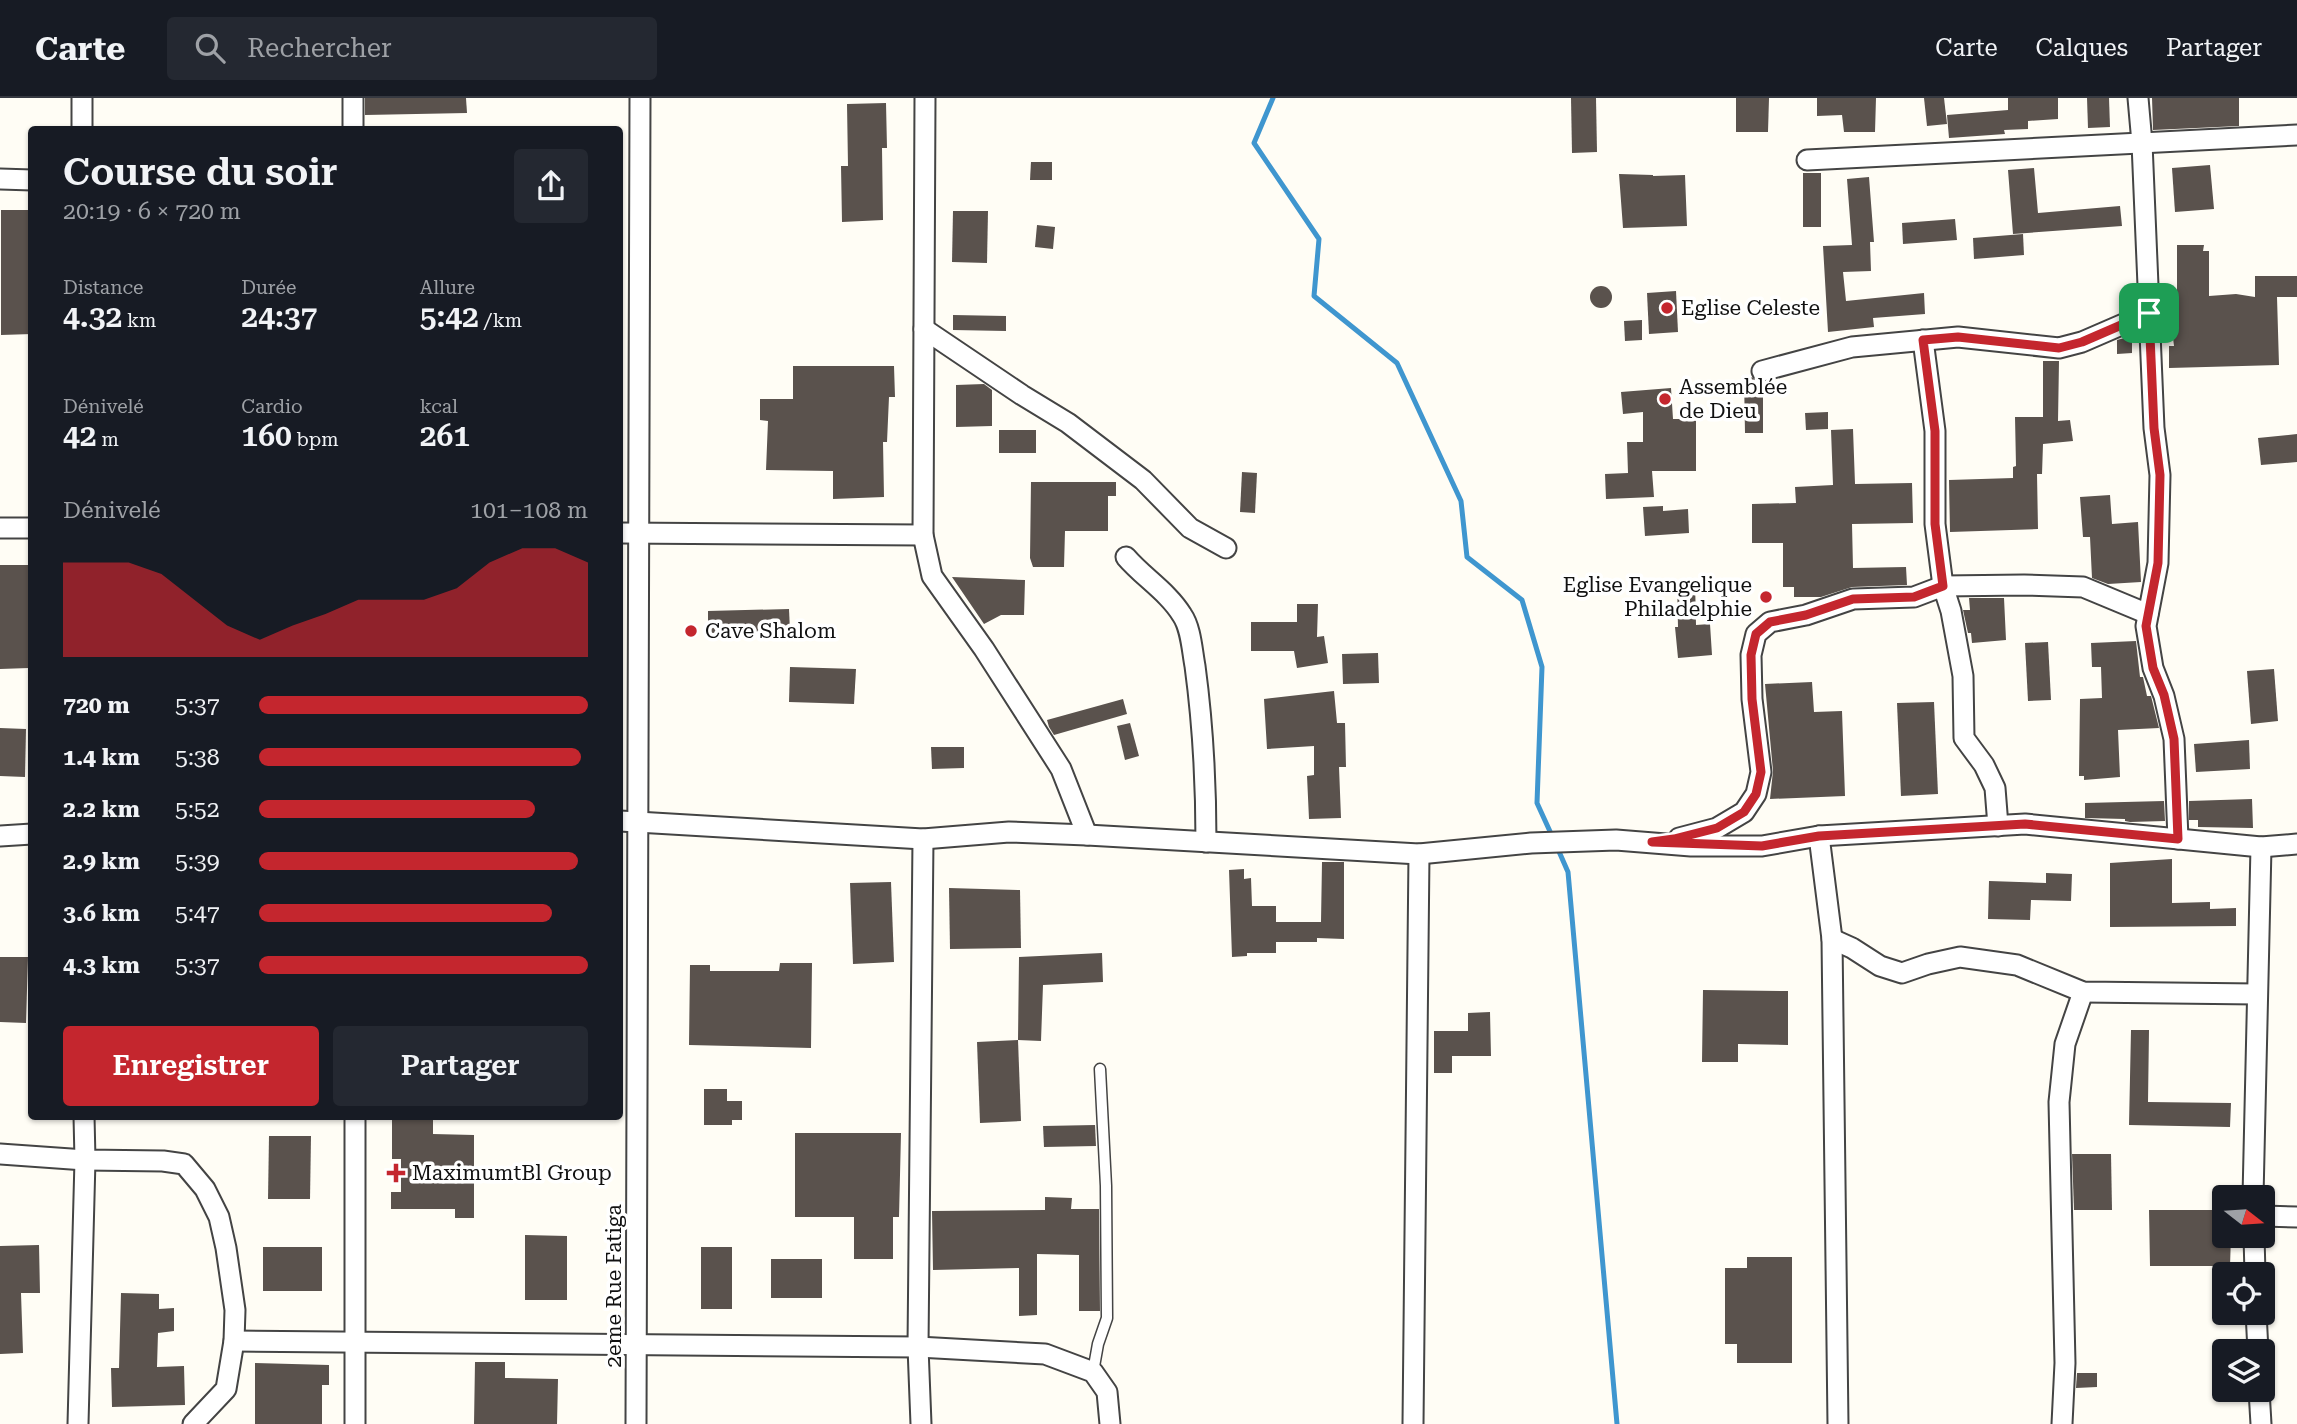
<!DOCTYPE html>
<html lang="fr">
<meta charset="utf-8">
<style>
:root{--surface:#171b24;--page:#242831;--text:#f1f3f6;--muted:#9ea1a6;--line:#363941;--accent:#c4262e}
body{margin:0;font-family:"Roboto Serif",serif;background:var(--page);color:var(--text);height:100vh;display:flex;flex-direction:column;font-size:26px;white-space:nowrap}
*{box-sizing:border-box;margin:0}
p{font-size:23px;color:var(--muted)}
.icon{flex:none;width:38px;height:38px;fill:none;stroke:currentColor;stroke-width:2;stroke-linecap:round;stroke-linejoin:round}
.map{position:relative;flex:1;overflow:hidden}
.sheet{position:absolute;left:28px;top:28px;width:595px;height:994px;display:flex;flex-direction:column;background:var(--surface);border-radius:7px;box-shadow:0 2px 5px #0004}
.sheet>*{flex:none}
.needle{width:46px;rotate:107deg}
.tools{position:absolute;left:2212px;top:1087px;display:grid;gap:14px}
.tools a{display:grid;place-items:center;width:63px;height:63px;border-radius:7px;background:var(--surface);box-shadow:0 2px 5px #0004;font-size:35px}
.pin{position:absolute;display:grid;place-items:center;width:60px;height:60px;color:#fff;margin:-30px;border-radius:14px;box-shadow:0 4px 10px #0006}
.round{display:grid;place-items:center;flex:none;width:74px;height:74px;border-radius:7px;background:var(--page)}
.head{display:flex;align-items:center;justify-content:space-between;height:119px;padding:0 35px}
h1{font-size:38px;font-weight:600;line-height:52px}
.stats{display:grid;grid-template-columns:repeat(3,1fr);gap:10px;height:119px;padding:7px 35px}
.stats div{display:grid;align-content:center}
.stats b{font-size:30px;font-weight:600}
.stats small{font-size:19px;font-weight:400}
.stats p{font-size:19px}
.chart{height:196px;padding:14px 35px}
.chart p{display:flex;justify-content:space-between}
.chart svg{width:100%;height:126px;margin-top:7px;fill:var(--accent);opacity:.7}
.primary-button{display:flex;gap:14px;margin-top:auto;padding:14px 35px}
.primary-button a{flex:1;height:80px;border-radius:7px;background:var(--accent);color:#fff;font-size:28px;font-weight:600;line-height:80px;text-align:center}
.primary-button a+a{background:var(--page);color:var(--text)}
ul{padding:0 35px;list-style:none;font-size:23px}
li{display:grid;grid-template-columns:112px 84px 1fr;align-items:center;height:52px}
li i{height:18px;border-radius:9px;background:var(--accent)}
header{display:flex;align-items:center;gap:42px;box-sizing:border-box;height:98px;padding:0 35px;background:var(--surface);border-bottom:2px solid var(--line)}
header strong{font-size:33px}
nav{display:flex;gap:38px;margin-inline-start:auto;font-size:24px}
.search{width:490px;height:63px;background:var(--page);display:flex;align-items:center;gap:18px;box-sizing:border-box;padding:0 24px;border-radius:7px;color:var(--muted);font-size:26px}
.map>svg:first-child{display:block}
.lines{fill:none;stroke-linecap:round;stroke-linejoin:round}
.stream{stroke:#3f96cf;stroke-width:5}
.building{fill:#5a524d}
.service-casing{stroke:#444;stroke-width:13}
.minor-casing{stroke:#444;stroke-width:23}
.service{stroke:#fff;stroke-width:10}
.minor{stroke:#fff;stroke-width:19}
.route-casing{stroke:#fff;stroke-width:14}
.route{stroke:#c4262e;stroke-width:9}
.poi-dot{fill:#c4262e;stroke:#fff;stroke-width:2.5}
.labels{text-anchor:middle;stroke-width:7;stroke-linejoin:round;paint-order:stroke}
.poi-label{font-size:21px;fill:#111;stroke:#fff;text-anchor:start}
.street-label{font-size:21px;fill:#111;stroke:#fff}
</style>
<header>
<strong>Carte</strong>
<div class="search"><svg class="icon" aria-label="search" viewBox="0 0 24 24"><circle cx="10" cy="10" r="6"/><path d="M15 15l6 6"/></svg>Rechercher</div>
<nav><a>Carte</a><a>Calques</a><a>Partager</a></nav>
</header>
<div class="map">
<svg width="2297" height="1326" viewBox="0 0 2297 1326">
<rect width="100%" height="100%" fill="#fffdf5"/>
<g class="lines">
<g class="stream">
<path d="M1273,0L1254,45L1319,141L1314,198L1397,265L1461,403L1467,459L1522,502L1542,569L1537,705L1553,740"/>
<path d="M1557,749L1568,774L1617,1326"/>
</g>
</g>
<g class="building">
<path d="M365,0H466L467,15L365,17Z"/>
<path d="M1571,0H1596L1597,54L1572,55Z"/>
<path d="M1736,0H1769L1768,34H1736Z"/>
<path d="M1817,0H1876L1875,34H1844L1842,17L1817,18Z"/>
<path d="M1924,0H1944L1947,26L1927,28Z"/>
<path d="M2008,0H2058V21L2028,23V31L2004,32L2005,36L1949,40L1947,17L2008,12Z"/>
<path d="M2087,0H2109L2110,29L2088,30Z"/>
<path d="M2152,0H2239V28L2153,32Z"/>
<path d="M886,5L887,50H882L883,122L842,124L841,68H848L847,6Z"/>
<path d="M1031,64H1052V82H1030Z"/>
<path d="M2210,67L2214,111L2175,114L2172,70Z"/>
<path d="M2034,70L2038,115L2120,108L2122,128L2013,136L2008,72Z"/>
<rect x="1803" y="75" width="18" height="54"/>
<path d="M1619,76L1653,77V78L1685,77L1687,128L1623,130Z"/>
<path d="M1869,79L1874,144H1870L1871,173L1843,174L1846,203L1924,195L1925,216L1873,220L1874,229L1828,234L1823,148L1852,147L1847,81Z"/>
<path d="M1,112H32V236L1,237Z"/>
<path d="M953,113H988L987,165L952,164Z"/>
<path d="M1955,121L1957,142L1903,146L1902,125Z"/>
<path d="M1037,127L1055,129L1053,151L1035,149Z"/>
<path d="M2023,136L2024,157L1974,161L1973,140Z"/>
<path d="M2177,147H2204L2203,153H2209V198L2236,196L2255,199V178H2297V199H2277L2279,267L2169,270V248H2174L2168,199L2177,198Z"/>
<circle cx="1601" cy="199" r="11"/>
<path d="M1676,193L1678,234L1649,236L1647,195Z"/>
<path d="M953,217L1006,218V233L953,232Z"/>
<path d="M1642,222V242L1625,243L1624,223Z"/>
<path d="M2132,238V255L2117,256V242Z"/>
<path d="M2043,263H2059L2058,323L2070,322L2073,343L2043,346L2042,376H2037L2038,431L1950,434L1949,382L2013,380V369L2016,368L2015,319H2043Z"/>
<path d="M793,268H894L895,299H889L887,344H883L884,399L833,401V373L766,372L768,323L760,322V301H793Z"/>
<path d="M1744,279H1752L1758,285H1763V335H1745Z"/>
<path d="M984,286L992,292V328L956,329V287Z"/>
<path d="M1671,290L1673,321H1696V373H1652L1654,399L1606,401L1605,376L1628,375L1627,344H1643V314L1623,316L1621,294Z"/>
<path d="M1828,314V331L1806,332L1805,315Z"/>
<path d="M1853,331L1855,386L1912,385L1913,425L1852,426L1853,470L1906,469L1907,487L1852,489L1821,499H1794V489H1783V445H1752V406L1796,405L1795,389L1833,387L1831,332Z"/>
<rect x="999" y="332" width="37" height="23"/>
<path d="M2297,336V364L2261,367L2258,340Z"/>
<path d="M1242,374L1257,375L1255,415L1240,414Z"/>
<path d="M1031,384H1116V398H1108V433H1065L1064,469H1033L1030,460Z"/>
<path d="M2110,397L2112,426L2138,424L2141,484L2108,486L2092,480L2090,439H2083L2080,399Z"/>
<path d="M1663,408V413L1688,411L1689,435L1645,438L1643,409Z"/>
<path d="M0,467H29V570L0,571Z"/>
<path d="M952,479L1025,482L1024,517H1001L984,526Z"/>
<path d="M1695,482L1696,527L1710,526L1712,557L1678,560L1675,529H1678L1677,483Z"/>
<path d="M1969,500H2004L2006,542L1972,545L1971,535H1968L1963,512H1970Z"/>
<path d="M1297,506H1318L1317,539L1324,538L1328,565L1297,570L1294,553H1251V524H1297Z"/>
<path d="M789,511L790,533L708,535V513Z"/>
<path d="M2136,543L2140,579H2143L2147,598H2151L2159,630L2118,632L2120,679L2084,682V678H2079L2080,601L2102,600L2101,569H2092L2091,545Z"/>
<path d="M2048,544L2051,602L2028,603L2025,545Z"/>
<path d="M1378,555L1379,585L1343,586L1342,556Z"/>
<path d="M790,569L856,571L854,606L789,604Z"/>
<path d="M2274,571L2278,623L2251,626L2247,573Z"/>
<path d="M1812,584L1814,614L1842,613L1845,698L1770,701L1773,673L1765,586Z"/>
<path d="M1334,593L1337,625H1345L1346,669H1339L1341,720L1309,721L1307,678L1314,677V648L1267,651L1264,601Z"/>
<path d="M1123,601L1127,616L1054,637L1049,629L1047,622Z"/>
<path d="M1934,604L1938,696L1901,698L1897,605Z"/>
<path d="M1130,625L1139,658L1125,662L1117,628Z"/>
<path d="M0,630L26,631L25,679L0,678Z"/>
<path d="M2249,642L2250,671L2196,674L2194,646Z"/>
<path d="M931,649H964V670L932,671Z"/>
<path d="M2252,701L2253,730L2198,729V722H2189V703Z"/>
<path d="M2164,703L2165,723L2130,724L2125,723V721L2085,720V705Z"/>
<path d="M2172,761V805L2210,804V811L2236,810V828L2110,829V765Z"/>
<path d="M1322,764H1344V841L1317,840V844H1276V855H1247V858L1232,859L1229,772L1244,771V781L1251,780L1252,808H1276V824H1321Z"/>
<path d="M2046,775L2072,776L2071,803L2031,802L2030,822L1988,821L1989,783L2046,785Z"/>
<path d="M891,784L894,864L853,866L850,785Z"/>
<path d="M949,790L1020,792L1021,850L950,851Z"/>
<path d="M1102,855L1103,884L1043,887L1041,943L1018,942L1019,859Z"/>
<path d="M0,859H28L26,925L0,924Z"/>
<path d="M780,865H812L811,950L689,947L690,867H710V873H779Z"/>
<path d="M1703,892L1788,893V947L1738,946V964H1702Z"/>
<path d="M1490,914L1491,958H1452V975H1434V933H1468V915Z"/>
<path d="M2131,932H2149L2148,1004L2231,1005L2230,1029L2129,1027Z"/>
<path d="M1018,942L1021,1023L980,1025L977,944Z"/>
<path d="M704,991H727V1003H742V1022H732V1027H704Z"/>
<path d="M392,1018H433V1036L474,1037V1120H455V1111H391V1094H401V1061H392Z"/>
<path d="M1095,1027L1096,1048L1044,1049L1043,1028Z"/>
<path d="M795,1035H901L899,1119H893V1161H854V1119H795Z"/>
<path d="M269,1038H311L310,1101H268Z"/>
<path d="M2072,1056H2111L2112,1112H2074Z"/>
<path d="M1045,1099L1072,1100L1071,1111H1099L1100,1213H1079V1157L1037,1156V1217L1019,1218V1170L933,1172L932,1113L1045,1112Z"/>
<path d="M2149,1112H2224V1138H2231L2230,1168H2150Z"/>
<path d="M525,1137L567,1138V1202H525Z"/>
<path d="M39,1147L40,1195H21L23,1255L0,1256V1148Z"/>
<rect x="263" y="1149" width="59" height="44"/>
<rect x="701" y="1149" width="31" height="62"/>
<path d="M1747,1159H1792V1265H1737V1246H1725V1170H1747Z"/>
<rect x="771" y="1161" width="51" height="39"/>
<path d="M121,1195L159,1196V1211L174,1210V1233L158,1235L157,1269L184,1268L185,1307L112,1309L111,1270H119Z"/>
<path d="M475,1264H505V1280L558,1281L557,1326H474Z"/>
<path d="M255,1265L329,1267V1287H322V1326H255Z"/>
<path d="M2077,1275H2097V1289L2076,1290Z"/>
</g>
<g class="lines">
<defs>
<path id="service" d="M1093,1274L1098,1246L1107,1220L1106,1088L1100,971"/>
<g id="minor">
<path d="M353,0V32"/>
<path d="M925,0L923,437L932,478L984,551L1061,671L1087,737"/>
<path d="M2138,0L2142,45L2154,330L2160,377L2158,465L2146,528L2153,570L2164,598L2174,641L2178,741"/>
<path d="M82,32V0"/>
<path d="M1807,62L2297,37"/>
<path d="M0,81L32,82"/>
<path d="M924,231L1022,297L1068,325L1143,382L1190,430L1226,450"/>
<path d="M1923,242L1935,333V426L1943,488L1951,513L1963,578L1964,640L1984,667L1995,690L1998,728"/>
<path d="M1762,273L1852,249L1958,239L2059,250L2082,244L2149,215"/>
<path d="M0,430H32"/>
<path d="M620,435L923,437"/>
<path d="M1126,459C1143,479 1168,494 1182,517C1191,530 1192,552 1195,568C1203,627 1206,685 1206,744"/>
<path d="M620,723L923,741L1009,734L1087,737L1419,756L1531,745L1616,742L1691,748H1762L1819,738L2025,726L2261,749L2297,746"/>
<path d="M0,738L32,736"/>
<path d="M1819,738L1832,841L1838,1326"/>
<path d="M1679,740L1717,730L1744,714L1756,696L1761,674L1752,601L1751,557L1756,536L1770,524L1806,517L1853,501L1914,499L1943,488L2024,487L2083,489L2148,516"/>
<path d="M1832,841L1852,850L1880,868L1902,875L1928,866L1960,859L2017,867L2083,894L2257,896"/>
<path d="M355,1018V1326"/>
<path d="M0,1056L85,1062L163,1063L184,1066L205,1091L219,1119L226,1150L235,1212L234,1243L226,1291L193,1326"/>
<path d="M2253,1099L2261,749"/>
<path d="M2263,1118L2297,1119"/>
<path d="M2254,1138L2255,1176"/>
<path d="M2256,1214L2258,1253"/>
<path d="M234,1243L918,1249L1045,1256L1093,1274L1107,1294L1110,1326"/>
<path d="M2259,1292L2261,1326"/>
<path d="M78,1326L85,1062L84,1018"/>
<path d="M636,1326L640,0"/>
<path d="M921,1326L918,1249L923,741"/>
<path d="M1413,1326L1419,756"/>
<path d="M2062,1326L2065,1265L2059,1004L2065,946L2083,894"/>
</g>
</defs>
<use href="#service" class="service-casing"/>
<use href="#minor" class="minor-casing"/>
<use href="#service" class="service"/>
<use href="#minor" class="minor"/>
</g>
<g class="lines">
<defs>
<path id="route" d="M2149,215L2154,330L2160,377L2158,465L2146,528L2153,570L2164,597L2174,641L2178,741L2025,726L1819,738L1762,748L1652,744L1674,741L1717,730L1744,714L1756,696L1761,674L1752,601L1751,557L1756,536L1770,524L1806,517L1853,501L1914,499L1943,488L1935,426V333L1923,242L1958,239L2059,250L2082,244Z"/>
</defs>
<use href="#route" class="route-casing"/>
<use href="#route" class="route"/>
</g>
<g class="poi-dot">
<circle cx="1667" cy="210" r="7"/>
<circle cx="1665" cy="301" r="7"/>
<circle cx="1766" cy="499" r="7"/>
<circle cx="691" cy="533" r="7"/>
<path d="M392.5 1064.5h7v7h7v7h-7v7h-7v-7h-7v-7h7z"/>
</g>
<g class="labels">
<g class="poi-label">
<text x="1681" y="217">Eglise Celeste</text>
<text x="1679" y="296">Assemblée<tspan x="1679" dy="24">de Dieu</tspan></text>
<text x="1752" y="494" text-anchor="end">Eglise Evangelique<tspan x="1752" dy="24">Philadelphie</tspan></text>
<text x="705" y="540">Cave Shalom</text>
<text x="412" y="1082">MaximumtBl Group</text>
</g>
<g class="street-label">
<text transform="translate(614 1188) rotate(-90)" y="7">2eme Rue Fatiga</text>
</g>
</g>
</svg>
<div class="tools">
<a><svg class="needle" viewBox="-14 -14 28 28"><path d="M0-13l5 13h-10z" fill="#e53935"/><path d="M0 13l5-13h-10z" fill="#9ea1a6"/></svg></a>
<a><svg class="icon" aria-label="locate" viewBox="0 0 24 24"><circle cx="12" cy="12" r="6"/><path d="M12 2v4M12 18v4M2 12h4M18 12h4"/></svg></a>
<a><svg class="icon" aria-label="layers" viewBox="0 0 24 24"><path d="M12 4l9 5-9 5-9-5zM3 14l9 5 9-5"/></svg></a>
</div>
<div class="pin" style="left:2149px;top:215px;background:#1e9e55"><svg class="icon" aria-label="arrive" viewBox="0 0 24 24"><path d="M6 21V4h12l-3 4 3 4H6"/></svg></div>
<section class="sheet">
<div class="head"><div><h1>Course du soir</h1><p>20:19 · 6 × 720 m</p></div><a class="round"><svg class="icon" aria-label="share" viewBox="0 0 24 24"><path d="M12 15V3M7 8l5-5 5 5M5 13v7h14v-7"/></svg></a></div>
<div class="stats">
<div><p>Distance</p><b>4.32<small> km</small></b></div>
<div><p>Durée</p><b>24:37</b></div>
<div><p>Allure</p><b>5:42<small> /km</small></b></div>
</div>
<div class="stats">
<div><p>Dénivelé</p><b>42<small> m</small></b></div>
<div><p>Cardio</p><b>160<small> bpm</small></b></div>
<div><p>kcal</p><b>261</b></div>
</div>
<div class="chart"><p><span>Dénivelé</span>101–108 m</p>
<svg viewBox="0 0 160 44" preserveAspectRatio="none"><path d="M0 44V11L10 11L20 11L30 15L40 24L50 33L60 38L70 33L80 29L90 24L100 24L110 24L120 20L130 11L140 6L150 6L160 11V44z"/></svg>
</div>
<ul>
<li><b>720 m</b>5:37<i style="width:100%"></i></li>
<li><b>1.4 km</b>5:38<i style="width:98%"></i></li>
<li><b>2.2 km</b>5:52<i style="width:84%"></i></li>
<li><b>2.9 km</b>5:39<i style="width:97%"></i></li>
<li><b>3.6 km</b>5:47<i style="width:89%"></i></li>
<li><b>4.3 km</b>5:37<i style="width:100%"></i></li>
</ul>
<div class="primary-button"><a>Enregistrer</a><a>Partager</a></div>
</section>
</div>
